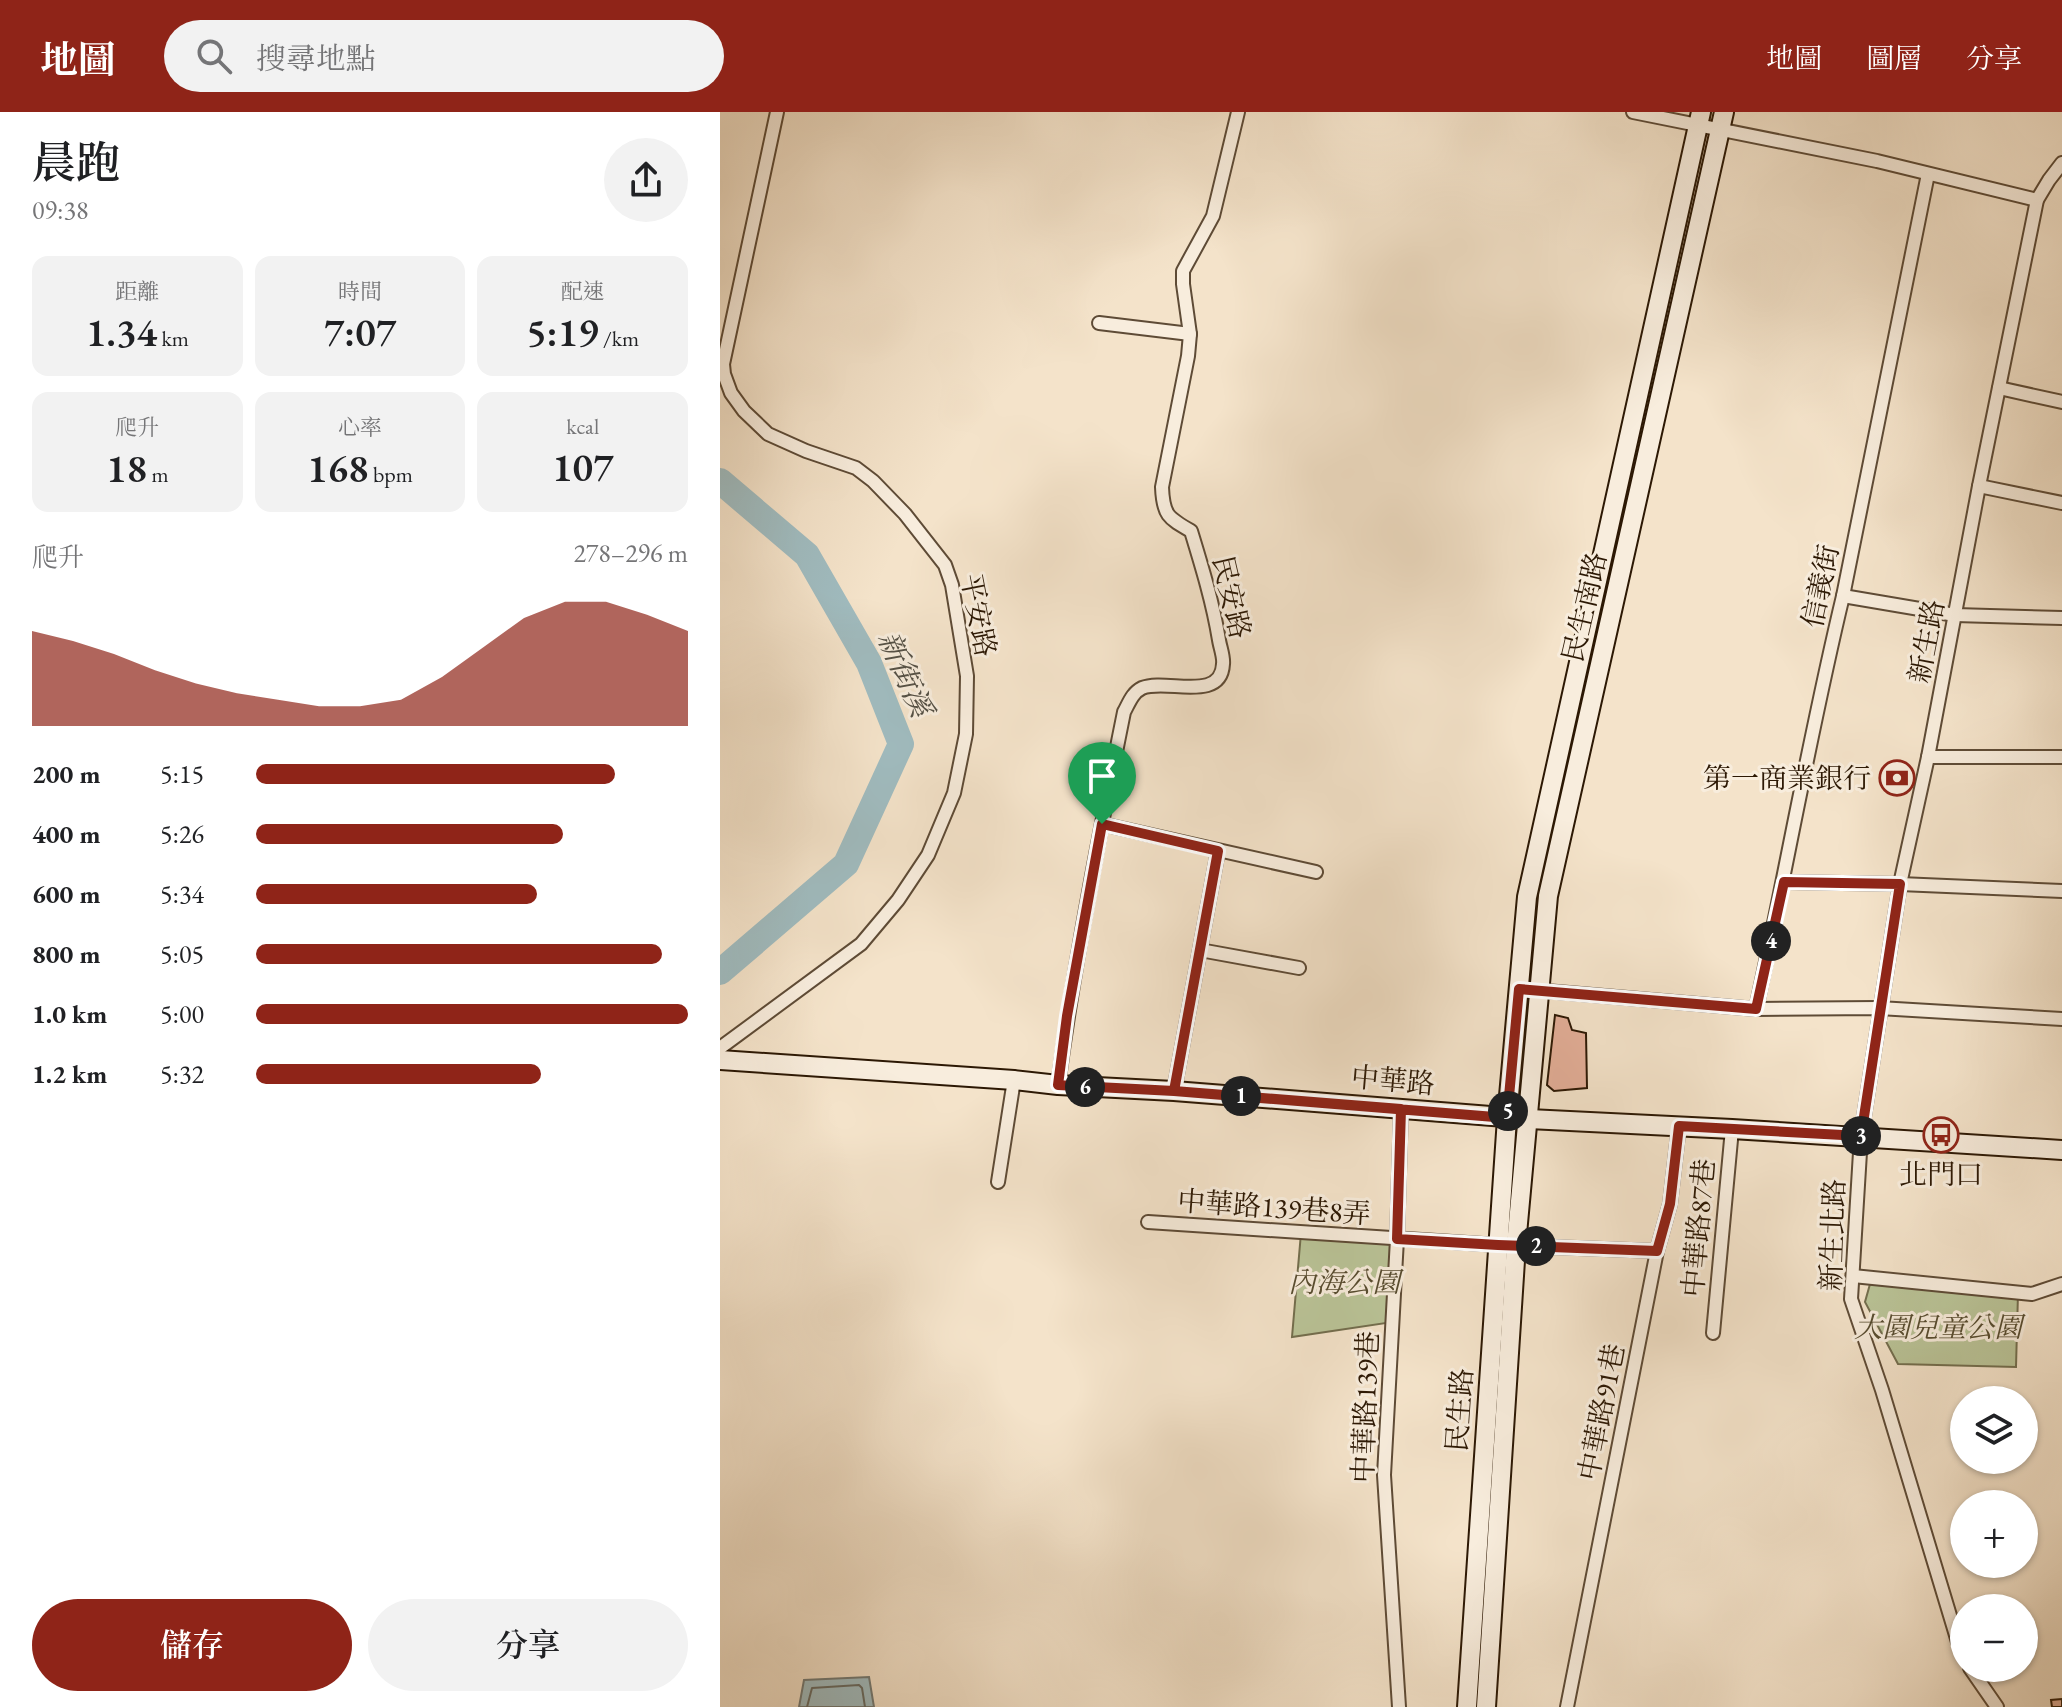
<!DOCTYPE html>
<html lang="zh-TW">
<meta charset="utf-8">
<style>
:root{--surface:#fff;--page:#f2f2f2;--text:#202124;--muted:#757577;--accent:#8f2418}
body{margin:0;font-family:"EB Garamond","Noto Serif TC",serif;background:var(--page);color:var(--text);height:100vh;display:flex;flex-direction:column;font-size:30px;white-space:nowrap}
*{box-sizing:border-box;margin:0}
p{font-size:26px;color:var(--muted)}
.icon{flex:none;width:44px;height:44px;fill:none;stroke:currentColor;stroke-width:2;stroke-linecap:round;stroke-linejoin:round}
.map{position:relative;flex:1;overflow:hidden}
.drawer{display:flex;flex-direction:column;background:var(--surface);width:720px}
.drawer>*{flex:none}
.controls{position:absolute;left:1230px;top:1274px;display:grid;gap:16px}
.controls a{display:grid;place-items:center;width:88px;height:88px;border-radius:50%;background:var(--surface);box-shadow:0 2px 6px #0004;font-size:40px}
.pin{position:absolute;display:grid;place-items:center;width:68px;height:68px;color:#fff;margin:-82px -34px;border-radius:50% 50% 50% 0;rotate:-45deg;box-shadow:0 0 8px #0007}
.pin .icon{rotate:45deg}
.km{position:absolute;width:40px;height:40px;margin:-20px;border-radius:50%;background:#222;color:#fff;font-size:22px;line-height:40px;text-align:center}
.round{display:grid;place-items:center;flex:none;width:84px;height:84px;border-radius:42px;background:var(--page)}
.overview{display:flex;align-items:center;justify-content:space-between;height:136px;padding:0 32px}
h1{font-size:44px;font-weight:600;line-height:60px}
.stats{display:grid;grid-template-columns:repeat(3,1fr);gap:12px;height:136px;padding:8px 32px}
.stats div{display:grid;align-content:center;border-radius:16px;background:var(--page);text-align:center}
.stats b{font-size:40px;font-weight:600}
.stats small{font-size:22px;font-weight:400}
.stats p{font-size:22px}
.chart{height:224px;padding:16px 32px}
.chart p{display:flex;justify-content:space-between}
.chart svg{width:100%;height:144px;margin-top:8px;fill:var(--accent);opacity:.7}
.primary-button{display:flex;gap:16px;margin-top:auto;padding:16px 32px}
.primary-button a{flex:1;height:92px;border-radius:48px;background:var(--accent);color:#fff;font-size:32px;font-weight:600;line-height:92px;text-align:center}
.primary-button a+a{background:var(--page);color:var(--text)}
ul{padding:0 32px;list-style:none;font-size:26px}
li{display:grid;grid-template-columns:128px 96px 1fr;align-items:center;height:60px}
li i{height:20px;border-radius:10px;background:var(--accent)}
header{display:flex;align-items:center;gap:48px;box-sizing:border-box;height:112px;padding:0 40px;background:var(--accent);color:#fff}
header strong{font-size:38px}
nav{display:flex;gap:44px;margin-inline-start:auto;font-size:28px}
.search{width:560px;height:72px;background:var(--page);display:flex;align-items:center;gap:20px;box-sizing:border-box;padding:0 28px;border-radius:44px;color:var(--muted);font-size:30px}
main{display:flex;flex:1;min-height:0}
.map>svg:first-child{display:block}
.green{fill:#bac498;stroke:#736e4e;stroke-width:2}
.water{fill:#a0bcc0;stroke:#727a75;stroke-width:2}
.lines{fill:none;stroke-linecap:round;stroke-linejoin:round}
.shore{stroke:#666a62;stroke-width:2}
.river{stroke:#a0bcc0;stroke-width:26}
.building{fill:#e3ae98;stroke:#2c1804;stroke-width:2}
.street-casing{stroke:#5e4b36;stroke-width:16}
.secondary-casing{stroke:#2c1804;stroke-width:22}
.street{stroke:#f8eddd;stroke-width:12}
.secondary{stroke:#f8eddd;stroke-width:18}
.route-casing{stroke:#fff;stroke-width:16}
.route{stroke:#8f2418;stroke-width:10}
.labels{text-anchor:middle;stroke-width:6;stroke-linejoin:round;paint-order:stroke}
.street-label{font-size:28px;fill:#2c1804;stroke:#f8eddd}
.poi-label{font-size:28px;fill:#2c1804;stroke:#f8eddd;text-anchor:end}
.park-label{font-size:28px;font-style:italic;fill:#574c30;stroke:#f8eddd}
.water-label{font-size:30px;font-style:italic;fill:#555146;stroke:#f8eddd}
</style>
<header>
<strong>地圖</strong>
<div class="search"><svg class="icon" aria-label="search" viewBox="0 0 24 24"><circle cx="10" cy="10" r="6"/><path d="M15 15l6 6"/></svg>搜尋地點</div>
<nav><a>地圖</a><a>圖層</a><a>分享</a></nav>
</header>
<main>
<section class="drawer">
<div class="overview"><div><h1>晨跑</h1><p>09:38</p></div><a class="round"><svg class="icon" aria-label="share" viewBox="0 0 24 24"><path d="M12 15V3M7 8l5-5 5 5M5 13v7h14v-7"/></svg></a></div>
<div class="stats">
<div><p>距離</p><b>1.34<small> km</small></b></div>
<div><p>時間</p><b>7:07</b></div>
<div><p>配速</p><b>5:19<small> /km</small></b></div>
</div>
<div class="stats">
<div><p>爬升</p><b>18<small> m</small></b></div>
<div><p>心率</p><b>168<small> bpm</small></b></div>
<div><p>kcal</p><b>107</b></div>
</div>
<div class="chart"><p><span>爬升</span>278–296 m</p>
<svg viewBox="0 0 160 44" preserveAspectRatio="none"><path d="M0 44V15L10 18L20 22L30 27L40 31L50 34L60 36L70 38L80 38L90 36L100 29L110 20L120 11L130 6L140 6L150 10L160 15V44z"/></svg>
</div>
<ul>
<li><b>200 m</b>5:15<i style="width:83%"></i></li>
<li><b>400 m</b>5:26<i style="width:71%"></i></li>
<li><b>600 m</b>5:34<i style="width:65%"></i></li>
<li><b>800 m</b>5:05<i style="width:94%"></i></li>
<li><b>1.0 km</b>5:00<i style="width:100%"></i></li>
<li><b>1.2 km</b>5:32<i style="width:66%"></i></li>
</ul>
<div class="primary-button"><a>儲存</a><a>分享</a></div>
</section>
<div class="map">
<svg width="1342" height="1595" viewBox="0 0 1342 1595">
<rect width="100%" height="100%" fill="#f4e3ca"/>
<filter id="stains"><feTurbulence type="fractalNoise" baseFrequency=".0025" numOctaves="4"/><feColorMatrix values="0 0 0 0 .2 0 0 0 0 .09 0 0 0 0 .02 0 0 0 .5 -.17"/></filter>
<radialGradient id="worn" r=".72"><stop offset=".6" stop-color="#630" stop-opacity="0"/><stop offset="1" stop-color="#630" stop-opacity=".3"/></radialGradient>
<g class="green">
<path d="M581,1121L677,1127L673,1210L572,1225Z"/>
<path d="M1150,1172L1298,1181L1296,1255L1178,1252L1145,1190Z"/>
</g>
<path class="water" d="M149,1565L154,1595H79L84,1568Z"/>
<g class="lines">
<path class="shore" d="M87,1595L92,1576L139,1573L142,1576L145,1595"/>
<path class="river" d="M0,369L87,443L149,551L181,632L126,752L0,860"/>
</g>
<g class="building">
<path d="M835,903L848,906L852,918L866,921L867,976L834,979L827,973Z"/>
<path d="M1342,1587V1595H1332L1331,1588Z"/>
</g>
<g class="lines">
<defs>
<g id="street">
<path d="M913,0L1157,49L1317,88"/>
<path d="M379,211L470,222"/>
<path d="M1279,276L1342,290"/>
<path d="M1259,374L1342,391"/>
<path d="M1123,484L1235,503L1342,506"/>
<path d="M1208,645H1342"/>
<path d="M382,712L596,760"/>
<path d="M1064,770L1180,772L1342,779"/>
<path d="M480,838L579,856"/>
<path d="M814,878L1036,897L1159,896L1342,907"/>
<path d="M1036,897C1066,759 1090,621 1123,484L1208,62"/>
<path d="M0,936L141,832L178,788L208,743L234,681L246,622L247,564L232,473L225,453L185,402L153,369L136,356L86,339L48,322L24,299L11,281L4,262L3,252L57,0"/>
<path d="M338,973C355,848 379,724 404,600C409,591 412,581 422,576C446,566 501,591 503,552C504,545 500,535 499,528C493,491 482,455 471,419C448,406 443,403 442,375L468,244L470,222L463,172V159L493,104L518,0"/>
<path d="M454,979L498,739"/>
<path d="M278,1070L294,968"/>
<path d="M428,1110L778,1133L937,1139"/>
<path d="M1133,1164L1312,1182L1342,1172"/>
<path d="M993,1221L1012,1017"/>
<path d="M1244,1543L1238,1530L1162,1278L1131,1187L1141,1024L1180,772L1208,645L1259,374L1317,88L1329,68L1342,51"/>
<path d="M1250,1556L1277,1595"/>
<path d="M679,1595L664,1363L677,1127L681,997"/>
<path d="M847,1595L937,1139L950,1092L959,1014"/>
</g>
<g id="secondary">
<path d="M0,948L294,968L338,973L454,979L809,1007L1012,1017L1342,1038"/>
<path d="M747,1595L787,1006L807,785L981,0"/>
<path d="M766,1595L796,1133L828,784L1004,0"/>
</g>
</defs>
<use href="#street" class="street-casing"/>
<use href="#secondary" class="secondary-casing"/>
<use href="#street" class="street"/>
<use href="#secondary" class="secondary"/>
</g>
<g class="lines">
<defs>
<path id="route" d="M382,712L498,739L454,979L681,997L677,1127L778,1133L937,1139L950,1092L959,1014L1141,1024L1180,772L1064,770L1036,897L799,877L787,1006L454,979L338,973L347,904L382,712"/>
</defs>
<use href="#route" class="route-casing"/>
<use href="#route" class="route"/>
</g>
<defs>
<symbol id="bank-ring" viewBox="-11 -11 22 22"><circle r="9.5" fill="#f8eddd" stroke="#8f2418" stroke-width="1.5"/><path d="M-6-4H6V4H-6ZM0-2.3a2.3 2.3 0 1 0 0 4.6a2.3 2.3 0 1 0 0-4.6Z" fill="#8f2418"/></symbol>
<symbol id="bus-ring" viewBox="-11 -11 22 22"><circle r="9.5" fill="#f8eddd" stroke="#8f2418" stroke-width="1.5"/><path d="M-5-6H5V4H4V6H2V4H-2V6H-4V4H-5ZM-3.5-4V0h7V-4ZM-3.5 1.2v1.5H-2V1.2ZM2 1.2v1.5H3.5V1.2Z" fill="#8f2418"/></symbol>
</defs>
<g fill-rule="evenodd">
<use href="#bank-ring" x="1157" y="646" width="40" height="40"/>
<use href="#bus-ring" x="1201" y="1003" width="40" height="40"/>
</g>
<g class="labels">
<g class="street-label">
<text transform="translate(1100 474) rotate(-78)" y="10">信義街</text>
<text transform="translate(512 485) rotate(77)" y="10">民安路</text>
<text transform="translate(864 495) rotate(-77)" y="10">民生南路</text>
<text transform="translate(259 503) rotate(79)" y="10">平安路</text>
<text transform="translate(1206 529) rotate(-79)" y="10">新生路</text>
<text transform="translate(673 968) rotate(5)" y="10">中華路</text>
<text transform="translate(554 1095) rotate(4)" y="10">中華路139巷8弄</text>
<text transform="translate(978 1116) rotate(-85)" y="10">中華路87巷</text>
<text transform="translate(1112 1123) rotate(-88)" y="10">新生北路</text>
<text transform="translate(645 1295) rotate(-88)" y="10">中華路139巷</text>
<text transform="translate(739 1298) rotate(-86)" y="10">民生路</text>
<text transform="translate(881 1300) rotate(-79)" y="10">中華路91巷</text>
</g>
<g class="poi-label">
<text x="1151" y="676">第一商業銀行</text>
<text x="1221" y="1072" text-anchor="middle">北門口</text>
</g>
<g class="park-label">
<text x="624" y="1180">內海公園</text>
<text x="1218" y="1225">大園兒童公園</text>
</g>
<g class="water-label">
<text transform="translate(185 562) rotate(66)" y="10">新街溪</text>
</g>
</g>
<rect width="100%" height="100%" filter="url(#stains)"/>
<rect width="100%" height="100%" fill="url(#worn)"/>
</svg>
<div class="controls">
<a><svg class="icon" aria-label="layers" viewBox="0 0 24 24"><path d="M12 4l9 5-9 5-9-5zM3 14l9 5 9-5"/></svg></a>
<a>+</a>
<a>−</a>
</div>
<div class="pin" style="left:382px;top:712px;background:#1e9e55"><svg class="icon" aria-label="arrive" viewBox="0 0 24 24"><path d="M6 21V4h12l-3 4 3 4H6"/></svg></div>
<b class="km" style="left:521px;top:984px">1</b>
<b class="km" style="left:816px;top:1134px">2</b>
<b class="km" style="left:1141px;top:1024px">3</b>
<b class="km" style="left:1051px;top:829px">4</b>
<b class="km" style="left:788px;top:999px">5</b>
<b class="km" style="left:365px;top:975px">6</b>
</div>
</main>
